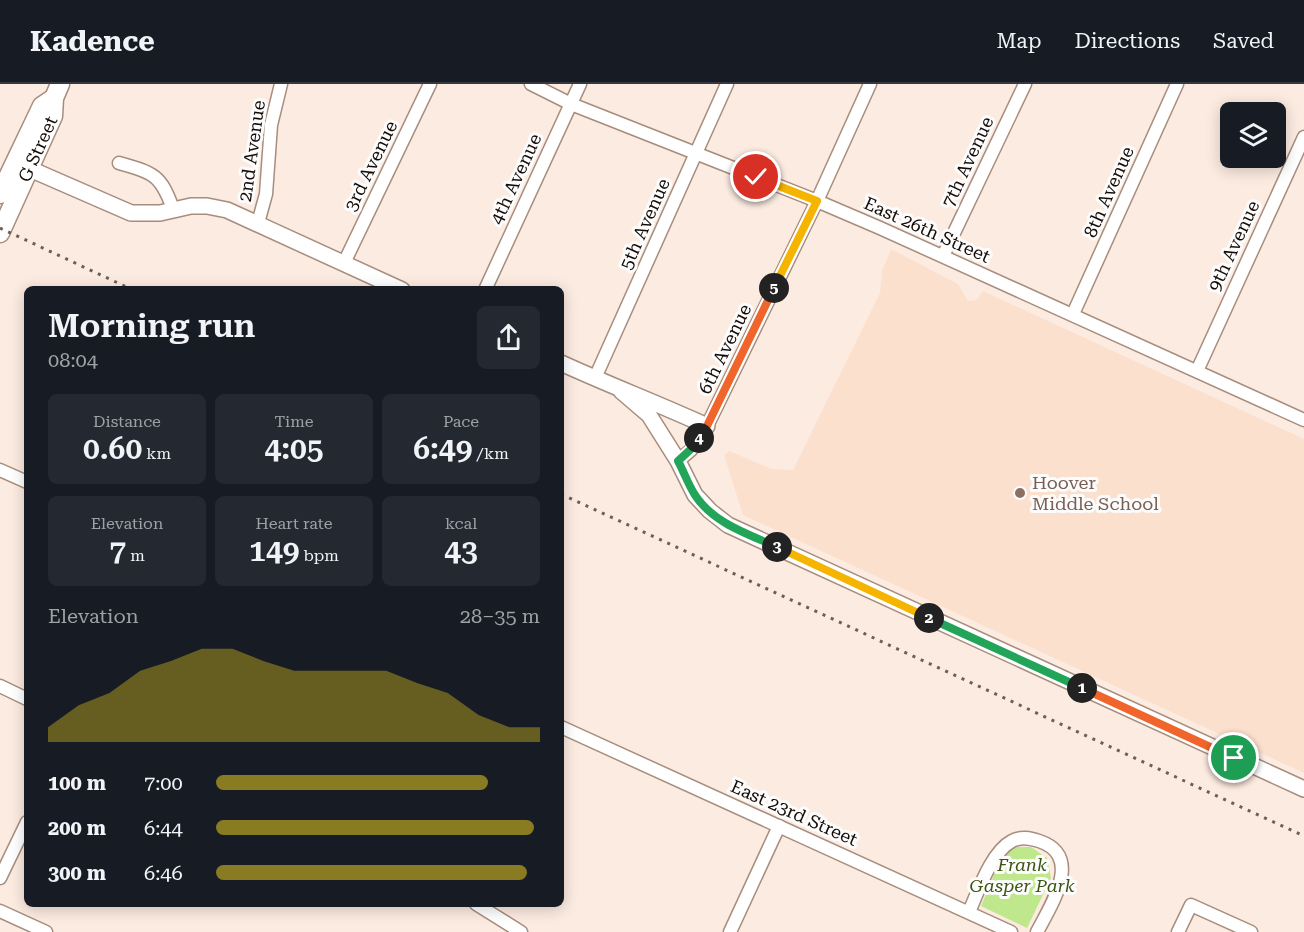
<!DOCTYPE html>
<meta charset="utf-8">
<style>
:root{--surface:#171b24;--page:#242831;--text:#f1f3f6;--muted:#9ea1a6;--line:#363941;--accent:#887b21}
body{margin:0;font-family:"Roboto Serif",serif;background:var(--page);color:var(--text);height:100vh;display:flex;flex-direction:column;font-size:22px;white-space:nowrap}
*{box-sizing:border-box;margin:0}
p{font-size:20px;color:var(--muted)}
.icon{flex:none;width:33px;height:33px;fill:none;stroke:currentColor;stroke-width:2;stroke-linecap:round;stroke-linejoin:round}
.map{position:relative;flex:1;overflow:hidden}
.sheet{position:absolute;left:24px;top:202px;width:540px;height:621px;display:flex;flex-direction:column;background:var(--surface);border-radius:9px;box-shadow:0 3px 15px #0003}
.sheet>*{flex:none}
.controls{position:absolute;left:1220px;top:18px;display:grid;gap:12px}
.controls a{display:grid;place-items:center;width:66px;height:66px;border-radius:9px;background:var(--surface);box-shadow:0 3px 15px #0003;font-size:30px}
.pin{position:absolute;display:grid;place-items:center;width:51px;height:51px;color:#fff;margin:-26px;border:3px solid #fff;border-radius:50%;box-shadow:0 2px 6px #0007}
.km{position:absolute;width:30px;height:30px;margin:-15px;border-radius:50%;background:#222;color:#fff;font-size:16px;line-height:30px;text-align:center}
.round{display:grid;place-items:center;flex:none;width:63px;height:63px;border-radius:9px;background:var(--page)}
.summary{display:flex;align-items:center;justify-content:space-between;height:102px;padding:0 24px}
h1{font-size:33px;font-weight:600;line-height:45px}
.figures{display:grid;grid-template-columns:repeat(3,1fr);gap:9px;height:102px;padding:6px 24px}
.figures div{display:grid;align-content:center;border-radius:9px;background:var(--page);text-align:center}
.figures b{font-size:30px;font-weight:600}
.figures small{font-size:16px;font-weight:400}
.figures p{font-size:16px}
.chart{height:168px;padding:12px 24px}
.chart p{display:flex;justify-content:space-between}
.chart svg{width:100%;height:108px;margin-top:6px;fill:var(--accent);opacity:.7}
ul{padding:0 24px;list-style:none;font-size:20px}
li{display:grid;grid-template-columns:96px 72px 1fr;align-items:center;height:45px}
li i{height:15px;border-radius:8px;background:var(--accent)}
header{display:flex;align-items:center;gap:36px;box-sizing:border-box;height:84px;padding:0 30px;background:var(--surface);border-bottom:2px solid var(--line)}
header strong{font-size:28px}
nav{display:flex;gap:33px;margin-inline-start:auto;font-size:21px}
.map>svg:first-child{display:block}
.built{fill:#fce0ce}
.green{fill:#bfe78b}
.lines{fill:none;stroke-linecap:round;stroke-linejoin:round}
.minor-casing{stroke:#a78d7d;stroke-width:15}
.tertiary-casing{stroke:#a78d7d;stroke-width:18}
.secondary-casing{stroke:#a78d7d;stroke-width:21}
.minor{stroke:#fff;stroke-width:12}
.tertiary{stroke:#fff;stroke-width:15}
.secondary{stroke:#fff;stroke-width:18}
.rail{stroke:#6b5f58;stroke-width:3;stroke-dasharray:3 6;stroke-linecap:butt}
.split-1-casing{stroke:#fff;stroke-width:12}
.split-2-casing{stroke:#fff;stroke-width:12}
.split-3-casing{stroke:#fff;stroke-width:12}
.split-4-casing{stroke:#fff;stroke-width:12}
.split-5-casing{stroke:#fff;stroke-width:12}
.split-6-casing{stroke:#fff;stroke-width:12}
.split-1{stroke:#f0652b;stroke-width:8}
.split-2{stroke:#22a559;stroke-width:8}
.split-3{stroke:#f5b400;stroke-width:8}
.split-4{stroke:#22a559;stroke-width:8}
.split-5{stroke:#f0652b;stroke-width:8}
.split-6{stroke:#f5b400;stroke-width:8}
.education-dot{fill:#8d6e63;stroke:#fcfcfc;stroke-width:2}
.labels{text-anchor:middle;stroke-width:6;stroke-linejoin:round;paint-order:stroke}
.street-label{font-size:18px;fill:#130a05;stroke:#fcfcfc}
.education-label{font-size:18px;fill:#785e54;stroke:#fcfcfc;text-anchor:start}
.park-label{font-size:18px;font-style:italic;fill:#3c5413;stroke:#fcfcfc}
</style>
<header>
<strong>Kadence</strong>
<nav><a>Map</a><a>Directions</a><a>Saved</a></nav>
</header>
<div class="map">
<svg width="1304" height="848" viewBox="0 0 1304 848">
<rect width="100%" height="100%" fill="#fcebe1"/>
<path class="built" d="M891,165L958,200L968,217L976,216L983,207L1304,355V689L743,431L724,371L729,367L772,385L793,386L880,209L882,187Z"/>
<path class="green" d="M1013,763H1031L1047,774L1051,794L1027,844L981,822L1001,774Z"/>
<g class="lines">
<defs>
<g id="minor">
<path d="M531,0L571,20L817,117L880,144L1304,336"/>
<path d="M119,79C154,89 161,91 173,125"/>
<path d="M258,139L266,110L271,41L281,0"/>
<path d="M943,172L1025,0"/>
<path d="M344,179L430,0"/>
<path d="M485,206L580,0"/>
<path d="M1073,230L1177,0"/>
<path d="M1197,287L1304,53"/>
<path d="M595,294L727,0"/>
<path d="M678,377L691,366L707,342L817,117L870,0"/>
<path d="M0,386L27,398"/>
<path d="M0,602L27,615"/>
<path d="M561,643L1011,848"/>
<path d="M0,794L27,738"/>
<path d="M476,820L521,848"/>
<path d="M0,827L46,848"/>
<path d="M969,828C978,808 991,768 1012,757C1021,752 1030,754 1039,757C1084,772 1051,821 1037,848"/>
<path d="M730,848L779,742"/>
<path d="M1178,848L1191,821L1251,848"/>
</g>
<g id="tertiary">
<path d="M30,85L131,129H160L191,122H207L227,126L402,206"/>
<path d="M561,279C609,301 659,320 707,342"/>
<path d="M621,307L649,331L678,377L695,411L710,427L728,441L1304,705"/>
</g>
<g id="secondary">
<path d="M0,110L42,22L54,14"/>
<path id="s1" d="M0,149L53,32L54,14L60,0"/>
</g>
</defs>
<use href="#minor" class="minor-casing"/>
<use href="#tertiary" class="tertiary-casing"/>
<use href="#secondary" class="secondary-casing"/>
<use href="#minor" class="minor"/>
<use href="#tertiary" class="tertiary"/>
<use href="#secondary" class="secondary"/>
<g class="rail">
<path d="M0,144L133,206"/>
<path d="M561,410L1304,752"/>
</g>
</g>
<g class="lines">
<defs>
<path id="split-1" d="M1082,604L1234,674"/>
<path id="split-2" d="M929,534L1082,604"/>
<path id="split-3" d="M777,463L929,534"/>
<path id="split-4" d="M699,354L690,366L678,377C684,388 688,400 695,411C713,439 748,450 777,463"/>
<path id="split-5" d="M699,354L707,342L774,204"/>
<path id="split-6" d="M756,93L817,117L774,204"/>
</defs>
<use href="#split-1" class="split-1-casing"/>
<use href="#split-2" class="split-2-casing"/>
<use href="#split-3" class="split-3-casing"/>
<use href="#split-4" class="split-4-casing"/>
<use href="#split-5" class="split-5-casing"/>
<use href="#split-6" class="split-6-casing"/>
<use href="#split-1" class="split-1"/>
<use href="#split-2" class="split-2"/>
<use href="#split-3" class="split-3"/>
<use href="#split-4" class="split-4"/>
<use href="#split-5" class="split-5"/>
<use href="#split-6" class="split-6"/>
</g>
<circle class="education-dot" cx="1020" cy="409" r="6"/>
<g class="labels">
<g class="street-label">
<text dy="6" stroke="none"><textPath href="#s1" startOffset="92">G Street</textPath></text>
<text transform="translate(252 67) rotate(-82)" y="6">2nd Avenue</text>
<text transform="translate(968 78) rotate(-65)" y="6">7th Avenue</text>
<text transform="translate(371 82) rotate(-64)" y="6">3rd Avenue</text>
<text transform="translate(516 95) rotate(-65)" y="6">4th Avenue</text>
<text transform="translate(1109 108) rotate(-66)" y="6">8th Avenue</text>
<text transform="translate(645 140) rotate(-66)" y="6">5th Avenue</text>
<text transform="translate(927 146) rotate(24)" y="6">East 26th Street</text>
<text transform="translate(1234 162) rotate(-65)" y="6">9th Avenue</text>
<text transform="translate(725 265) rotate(-64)" y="6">6th Avenue</text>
<text transform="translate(794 729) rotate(24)" y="6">East 23rd Street</text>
</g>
<g class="education-label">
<text x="1032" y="405">Hoover<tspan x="1032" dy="21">Middle School</tspan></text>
</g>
<g class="park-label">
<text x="1022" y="787">Frank<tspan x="1022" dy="21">Gasper Park</tspan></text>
</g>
</g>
</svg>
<div class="controls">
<a><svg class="icon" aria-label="layers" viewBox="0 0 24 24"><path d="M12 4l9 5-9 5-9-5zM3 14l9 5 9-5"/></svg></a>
</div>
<div class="pin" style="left:1234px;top:674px;background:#1e9e55"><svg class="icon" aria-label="arrive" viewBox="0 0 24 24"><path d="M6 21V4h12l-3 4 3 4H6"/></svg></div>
<div class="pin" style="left:756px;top:93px;background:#d93025"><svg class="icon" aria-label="check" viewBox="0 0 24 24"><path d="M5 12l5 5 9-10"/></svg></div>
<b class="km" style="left:1082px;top:604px">1</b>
<b class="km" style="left:929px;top:534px">2</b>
<b class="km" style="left:777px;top:463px">3</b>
<b class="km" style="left:699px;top:354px">4</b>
<b class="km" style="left:774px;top:204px">5</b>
<section class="sheet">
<div class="summary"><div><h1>Morning run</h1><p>08:04</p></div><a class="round"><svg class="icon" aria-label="share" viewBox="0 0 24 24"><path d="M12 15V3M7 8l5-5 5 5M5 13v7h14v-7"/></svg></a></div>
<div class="figures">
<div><p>Distance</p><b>0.60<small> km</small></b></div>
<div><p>Time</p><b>4:05</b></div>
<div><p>Pace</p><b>6:49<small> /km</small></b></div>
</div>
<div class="figures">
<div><p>Elevation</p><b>7<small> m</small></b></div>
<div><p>Heart rate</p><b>149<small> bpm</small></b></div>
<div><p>kcal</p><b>43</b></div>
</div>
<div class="chart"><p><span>Elevation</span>28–35 m</p>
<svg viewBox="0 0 160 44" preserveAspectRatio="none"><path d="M0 44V38L10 29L20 24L30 15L40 11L50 6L60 6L70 11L80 15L90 15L100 15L110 15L120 20L130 24L140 33L150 38L160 38V44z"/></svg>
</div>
<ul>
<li><b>100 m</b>7:00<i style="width:84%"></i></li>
<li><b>200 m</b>6:44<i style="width:98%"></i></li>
<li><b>300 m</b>6:46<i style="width:96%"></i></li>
</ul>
</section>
</div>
